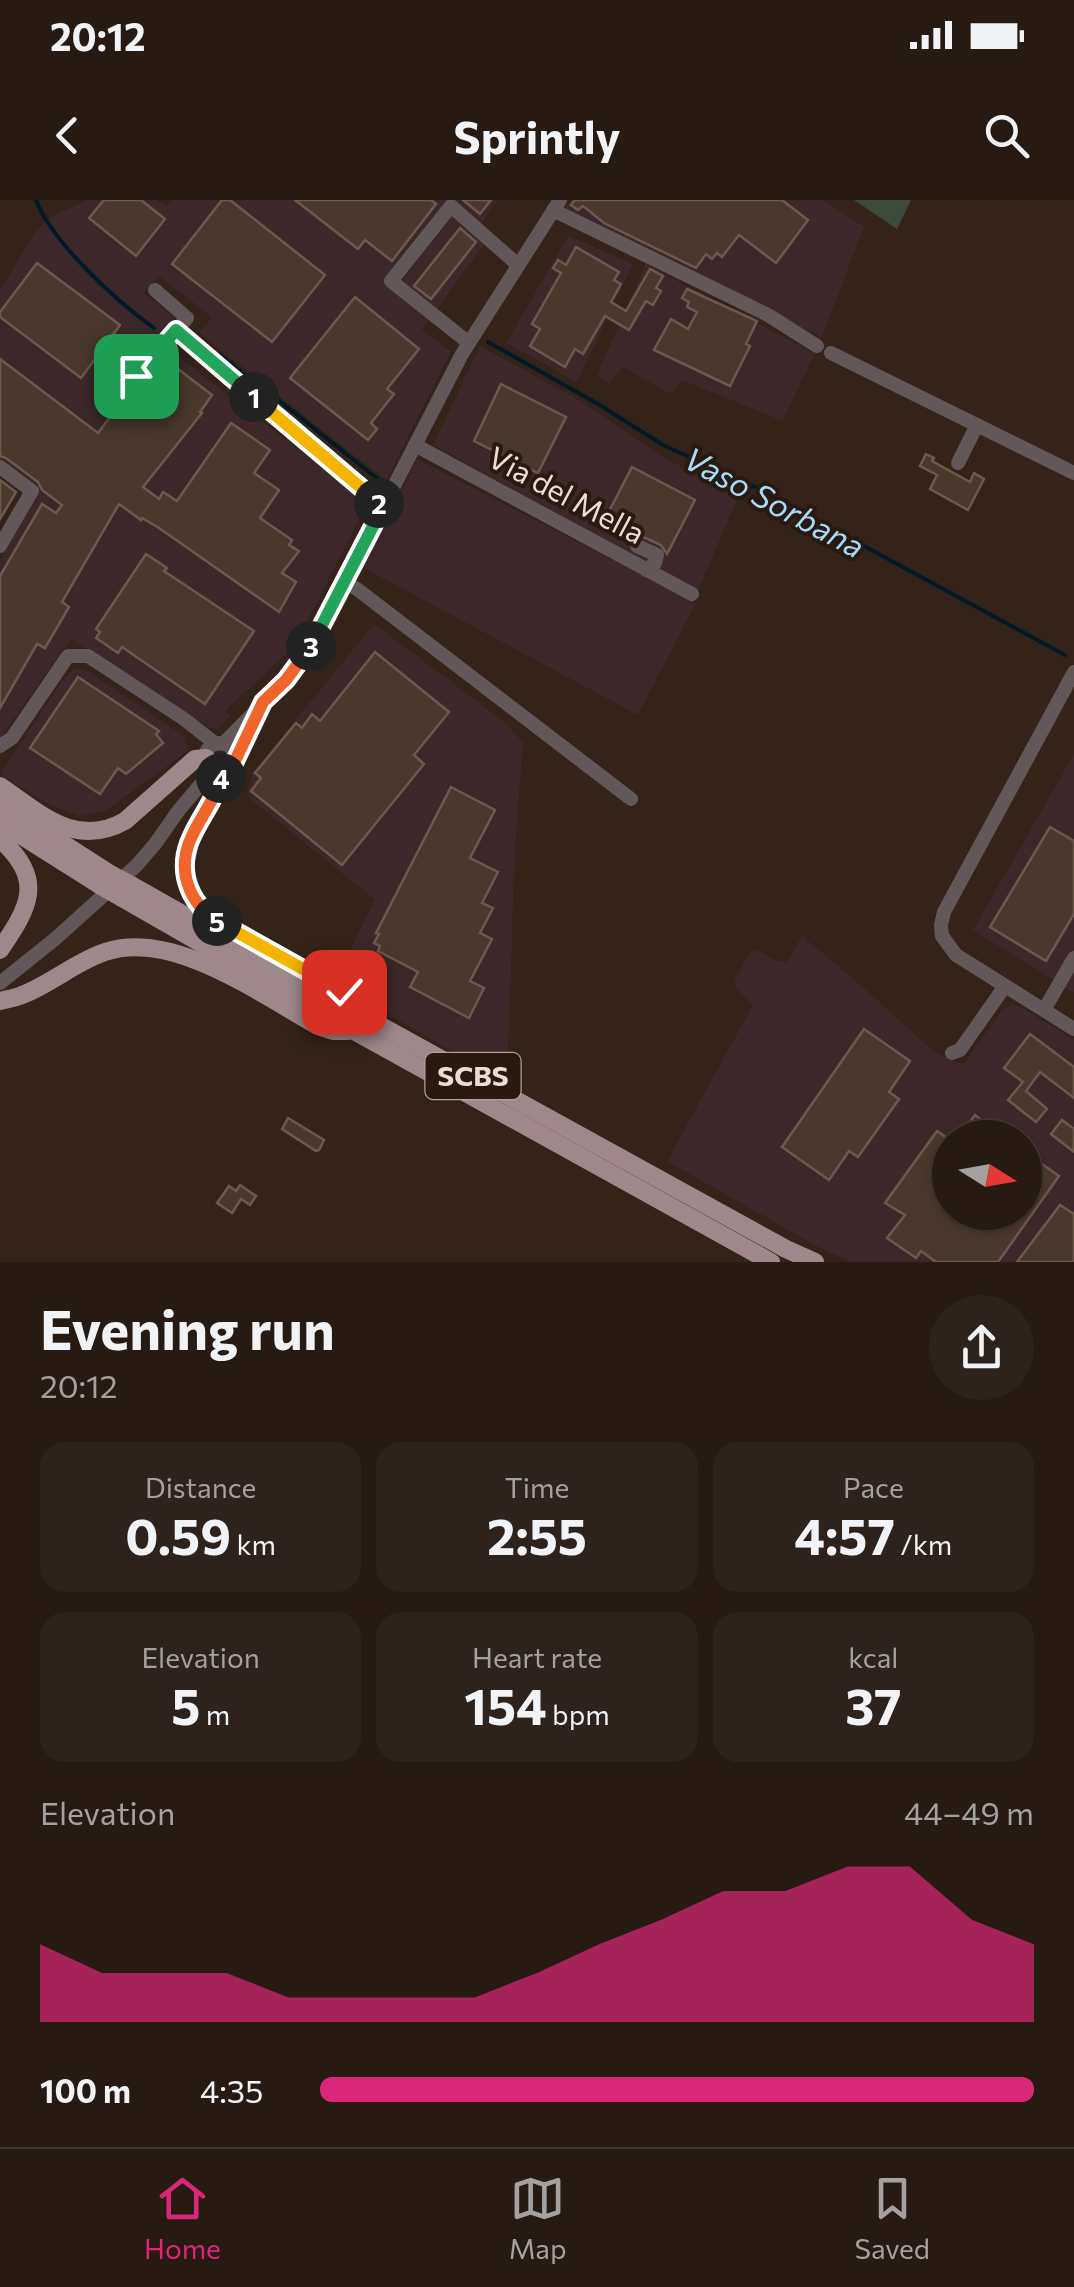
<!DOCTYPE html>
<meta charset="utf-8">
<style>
:root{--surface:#261a13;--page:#2e231c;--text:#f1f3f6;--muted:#a4a1a0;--line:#423833;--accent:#db2777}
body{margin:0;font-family:Commissioner,sans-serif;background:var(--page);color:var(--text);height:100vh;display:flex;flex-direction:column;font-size:38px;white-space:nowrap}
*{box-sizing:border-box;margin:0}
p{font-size:32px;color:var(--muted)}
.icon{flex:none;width:55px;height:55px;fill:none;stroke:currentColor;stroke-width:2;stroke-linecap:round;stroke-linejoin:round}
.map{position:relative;height:1062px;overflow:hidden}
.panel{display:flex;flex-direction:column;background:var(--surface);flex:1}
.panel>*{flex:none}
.needle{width:65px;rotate:101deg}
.fabs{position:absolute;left:932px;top:920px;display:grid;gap:20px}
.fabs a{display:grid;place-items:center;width:110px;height:110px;border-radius:50%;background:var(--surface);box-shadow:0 2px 8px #0004,0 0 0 2px var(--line);font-size:50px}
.pin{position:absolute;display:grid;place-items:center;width:85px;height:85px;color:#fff;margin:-42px;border-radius:20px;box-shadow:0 5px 15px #0006}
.km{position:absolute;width:50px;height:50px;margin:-25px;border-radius:50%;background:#222;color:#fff;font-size:28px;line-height:50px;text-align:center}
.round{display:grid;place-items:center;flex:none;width:105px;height:105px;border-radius:52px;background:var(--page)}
.headline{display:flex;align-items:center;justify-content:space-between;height:170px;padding:0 40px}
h1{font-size:55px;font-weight:700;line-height:75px}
.metrics{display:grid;grid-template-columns:repeat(3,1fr);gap:15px;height:170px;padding:10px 40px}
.metrics div{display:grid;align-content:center;border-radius:25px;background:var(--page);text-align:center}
.metrics b{font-size:50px;font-weight:700}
.metrics small{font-size:28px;font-weight:400}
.metrics p{font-size:28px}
.chart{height:280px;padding:20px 40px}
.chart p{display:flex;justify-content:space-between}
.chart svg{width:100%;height:180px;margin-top:10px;fill:var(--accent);opacity:.7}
ul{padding:0 40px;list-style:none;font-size:32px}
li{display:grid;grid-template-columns:160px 120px 1fr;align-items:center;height:75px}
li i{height:25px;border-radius:12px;background:var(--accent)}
.status{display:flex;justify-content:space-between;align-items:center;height:70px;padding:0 50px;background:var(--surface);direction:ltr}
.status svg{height:28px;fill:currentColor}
header{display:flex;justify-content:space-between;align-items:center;height:130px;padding:0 40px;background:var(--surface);font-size:45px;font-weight:700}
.menu{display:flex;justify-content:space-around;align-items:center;height:140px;border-top:2px solid var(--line);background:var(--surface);font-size:28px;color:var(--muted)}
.menu a{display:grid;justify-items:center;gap:5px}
.menu .current{color:var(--accent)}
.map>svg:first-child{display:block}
.industrial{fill:#3c282b;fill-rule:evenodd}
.green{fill:#3d4b3d}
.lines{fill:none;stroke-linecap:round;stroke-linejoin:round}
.stream{stroke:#011a28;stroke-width:4}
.building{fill:#49382d;stroke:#6d594e;stroke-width:2.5}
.minor{stroke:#635859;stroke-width:14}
.major{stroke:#9e888b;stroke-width:18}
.major-bridge{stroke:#9e888b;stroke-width:18}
.split-1-casing{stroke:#fff;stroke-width:20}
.split-2-casing{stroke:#fff;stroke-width:20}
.split-3-casing{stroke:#fff;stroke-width:20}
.split-4-casing{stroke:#fff;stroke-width:20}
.split-5-casing{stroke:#fff;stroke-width:20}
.split-6-casing{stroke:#fff;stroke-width:20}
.split-1{stroke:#22a559;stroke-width:12}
.split-2{stroke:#f5b400;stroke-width:12}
.split-3{stroke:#22a559;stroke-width:12}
.split-4{stroke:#f0652b;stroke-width:12}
.split-5{stroke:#f0652b;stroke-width:12}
.split-6{stroke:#f5b400;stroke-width:12}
.labels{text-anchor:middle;stroke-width:8;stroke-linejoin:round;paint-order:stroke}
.shield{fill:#29190f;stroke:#afa39b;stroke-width:2.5}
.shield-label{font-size:28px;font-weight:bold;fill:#e9ded7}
.street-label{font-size:30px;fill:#e9ded7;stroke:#29190f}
.water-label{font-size:32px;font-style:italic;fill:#a4dbfc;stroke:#29190f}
</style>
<div class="status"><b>20:12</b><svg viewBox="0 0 49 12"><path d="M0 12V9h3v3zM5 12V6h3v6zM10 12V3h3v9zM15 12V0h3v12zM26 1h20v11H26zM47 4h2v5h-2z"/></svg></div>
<header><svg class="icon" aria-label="back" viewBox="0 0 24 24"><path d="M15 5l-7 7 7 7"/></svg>Sprintly<svg class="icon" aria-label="search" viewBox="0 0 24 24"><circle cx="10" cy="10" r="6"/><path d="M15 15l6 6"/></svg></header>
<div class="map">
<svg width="1074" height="1062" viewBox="0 0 1074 1062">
<rect width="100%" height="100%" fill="#332319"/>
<g class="industrial">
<path d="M88,0H157L166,6L173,0H497L476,32L488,39L422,130L451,152L386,280L199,133L212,117L159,76L144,93L174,118L169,149L367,304L295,445L225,511L230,516L217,530L198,522L71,439L0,538V361L39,294L0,263V90L37,30L53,16Z"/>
<path d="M571,0H824L864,27L822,137L660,62L565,8Z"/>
<path d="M568,36L633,64L577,182L506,143Z"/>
<path d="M646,64L815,154L782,221L682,180L671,194L623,167L609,184L597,175Z"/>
<path d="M480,146L579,200L666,259L739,295L698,391L433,245Z"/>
<path d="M417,259L696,403L638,515L362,367Z"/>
<path d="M374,424L507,524L523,543L515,647L507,883L374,806L342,766L375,700L247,596L252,573Z"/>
<path d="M75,468L90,473L184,536L188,551L105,611L80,616L48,604L0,574L63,480Z"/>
<path d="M1074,554V793L973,730Z"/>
<path d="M802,736L863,787L933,851L963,865L1003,809L1012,805L1020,806L1074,840V1062H852L822,1049L667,961L753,805L736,788L734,780L750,753L757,750L778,761L787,762ZM950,938H1025V1012H950Z"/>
</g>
<path class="green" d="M854,0H911L897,29Z"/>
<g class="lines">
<g class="stream">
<path d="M36,0C52,42 117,102 154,128"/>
<path d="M488,142L598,204L663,245L757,288L1065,455"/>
<path d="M220,155L244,174"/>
<path d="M261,186L384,284"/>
</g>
</g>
<g class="building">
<path d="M104,0H141L165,19L136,56L89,18Z"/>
<path d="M222,0H230L325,75L272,142L172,64Z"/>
<path d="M295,0H431L436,4L392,61L365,40L358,49Z"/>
<path d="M463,0H491L480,14Z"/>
<path d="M575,0H782L808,20L776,63L739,35L722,57L717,53L712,59L706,54L696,68L604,23L583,6L578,10L571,5Z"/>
<path d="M460,28L476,42L431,99L414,86Z"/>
<path d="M576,47L619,72L614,80L621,84L611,102L626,111L650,69L663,76L656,88L661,91L653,105L646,101L629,130L605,116L583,154L575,149L565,167L530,146L540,129L532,124L561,73L553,68L558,60L566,65Z"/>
<path d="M37,63L120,125L81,178L0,117V112Z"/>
<path d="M687,89L757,121L746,144L750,146L730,186L654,150L671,119L688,129L697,112L687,107L689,102L682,98Z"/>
<path d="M355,97L419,149L387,189L394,194L371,223L377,229L368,240L290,178Z"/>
<path d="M0,159L98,233L134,185H140L151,175L155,178L158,175L163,178L173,165L212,195L200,212L202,213L143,287L159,299L163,292L177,301L231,223L270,250L254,273L279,290L260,318L292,340L289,345L299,351L282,373L296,382L279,412L159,328L142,318L141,320L119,304L62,402L69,407L45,448L37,444L0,508V376L42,304L56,313L62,305L42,290L38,282L6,258L0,256Z"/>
<path d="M501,184L566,217L538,273L474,241Z"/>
<path d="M926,254L934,258L932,261L970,282L974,273L984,279L968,310L930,289L937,275L920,266Z"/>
<path d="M632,267L695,300L667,354L661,345L641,336H634L604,321Z"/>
<path d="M0,280L16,292L0,319Z"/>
<path d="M146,354L167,368L164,371L254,431L205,504L122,447L118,453L96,438L100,432L96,429Z"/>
<path d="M375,452L449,512L414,555L424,564L342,665L251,591L261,578L255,573L296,523L302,528L312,514L320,521Z"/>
<path d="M78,477L159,531L156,534L163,543L126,574L118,568L100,594L30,548Z"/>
<path d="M451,587L495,610L470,658L498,672L482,703L493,708L480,733L492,739L470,781L484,788L469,818L410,787L418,772L378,751L380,746L374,743L379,734L376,733Z"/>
<path d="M1050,627L1074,641V714L1046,761L990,727Z"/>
<path d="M864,829L910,861L889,892L899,899L858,957L849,951L829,980L782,947Z"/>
<path d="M1030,834L1074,867V898L1040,872L1026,891L1047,909L1036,922L1008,900L1023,882L1004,868Z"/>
<path d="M975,915L1006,938H958Z"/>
<path d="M288,918L324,940L319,950L316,951L282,929Z"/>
<path d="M1062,920L1074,929V952L1051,934Z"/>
<path d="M937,931L950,940V1012H1025V952L1059,976L998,1062H936L921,1051L916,1058L887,1038L905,1015L885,1003Z"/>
<path d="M240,985L256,996L250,1005L241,999L232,1013L217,1003L229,986L236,991Z"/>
<path d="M1060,1005L1074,1014V1062H1017Z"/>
</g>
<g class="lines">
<g class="minor">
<path d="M553,10L768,115L817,146"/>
<path d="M177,130L383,307"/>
<path d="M469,143L391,81L451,6L518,65"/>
<path d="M831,153L1074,273"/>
<path d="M136,175L187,118L155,90"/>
<path d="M415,245L692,394"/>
<path d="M958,263L977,225"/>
<path d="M0,267L32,291L0,346"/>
<path d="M637,346L657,355L655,363L646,370"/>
<path d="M343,381L357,389L631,599"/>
<path d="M1074,472L944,712L941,725L942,736L956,755L1074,829"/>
<circle cx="220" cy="558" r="15"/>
<path d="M223,544L286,480L308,453L462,154L560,0"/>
<path d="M0,546L12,538L68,456H88L184,519L216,544"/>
<path d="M235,558L256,516"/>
<path d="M0,783L55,739L136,666L155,644L179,610L212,571"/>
<path d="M1044,810L1074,758"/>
<path d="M952,853L960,850L1005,786"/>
</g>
<g class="major">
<path d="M0,586C40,613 75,649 125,621L195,559L206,558"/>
<path d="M0,603L112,675"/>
<path d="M0,622L101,686"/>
<path d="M0,639C45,680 30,706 0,750"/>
<path d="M133,686L372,821L786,1049L815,1062"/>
<path d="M122,698L354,831L771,1062"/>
<path d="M222,724L201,711L186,680L185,666L191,637L216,595L223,573"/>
<path d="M0,801C7,799 16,798 22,795C51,784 75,762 105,752C172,729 260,794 318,826L333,831H348"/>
</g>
<g class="major-bridge">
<path d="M112,675L133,686"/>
<path d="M101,686L122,698"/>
</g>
</g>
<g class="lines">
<defs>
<path id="split-1" d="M136,176L176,130L254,197"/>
<path id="split-2" d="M254,197L379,303"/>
<path id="split-3" d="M311,446L383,307L379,303"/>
<path id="split-4" d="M221,578L223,573L228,571L234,563L263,502L286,480L311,446"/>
<path id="split-5" d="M217,721C188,702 176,669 192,636C201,616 215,600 221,578"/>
<path id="split-6" d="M217,721L344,792"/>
</defs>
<use href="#split-1" class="split-1-casing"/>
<use href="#split-2" class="split-2-casing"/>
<use href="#split-3" class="split-3-casing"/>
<use href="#split-4" class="split-4-casing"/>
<use href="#split-5" class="split-5-casing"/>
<use href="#split-6" class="split-6-casing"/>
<use href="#split-1" class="split-1"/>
<use href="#split-2" class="split-2"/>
<use href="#split-3" class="split-3"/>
<use href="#split-4" class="split-4"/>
<use href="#split-5" class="split-5"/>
<use href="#split-6" class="split-6"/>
</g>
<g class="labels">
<rect class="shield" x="425.5" y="853" width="95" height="46" rx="8"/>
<g class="shield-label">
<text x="473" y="886">SCBS</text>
</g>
<g class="street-label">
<text transform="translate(566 296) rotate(28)" y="10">Via del Mella</text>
</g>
<g class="water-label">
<text transform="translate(774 303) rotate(28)" y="11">Vaso Sorbana</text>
</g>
</g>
</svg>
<div class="fabs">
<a><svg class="needle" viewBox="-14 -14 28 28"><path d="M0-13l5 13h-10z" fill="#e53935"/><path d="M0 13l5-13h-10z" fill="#a4a1a0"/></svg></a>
</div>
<div class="pin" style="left:136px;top:176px;background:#1e9e55"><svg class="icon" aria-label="arrive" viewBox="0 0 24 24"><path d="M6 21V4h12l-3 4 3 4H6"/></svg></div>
<div class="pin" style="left:344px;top:792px;background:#d93025"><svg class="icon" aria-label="check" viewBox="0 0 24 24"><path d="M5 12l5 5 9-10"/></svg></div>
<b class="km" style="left:254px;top:197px">1</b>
<b class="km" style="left:379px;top:303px">2</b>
<b class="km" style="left:311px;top:446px">3</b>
<b class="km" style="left:221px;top:578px">4</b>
<b class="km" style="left:217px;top:721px">5</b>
</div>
<section class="panel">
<div class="headline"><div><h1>Evening run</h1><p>20:12</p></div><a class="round"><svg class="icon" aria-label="share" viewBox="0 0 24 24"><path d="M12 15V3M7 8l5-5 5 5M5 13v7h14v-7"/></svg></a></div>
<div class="metrics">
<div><p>Distance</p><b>0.59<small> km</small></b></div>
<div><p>Time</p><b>2:55</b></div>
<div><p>Pace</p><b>4:57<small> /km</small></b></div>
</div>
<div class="metrics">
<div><p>Elevation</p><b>5<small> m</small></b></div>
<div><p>Heart rate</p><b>154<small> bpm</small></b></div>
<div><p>kcal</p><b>37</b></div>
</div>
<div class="chart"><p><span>Elevation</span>44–49 m</p>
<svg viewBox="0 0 160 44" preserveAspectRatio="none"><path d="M0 44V25L10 32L20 32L30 32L40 38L50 38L60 38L70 38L80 32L90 25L100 19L110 12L120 12L130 6L140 6L150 19L160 25V44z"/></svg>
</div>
<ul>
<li><b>100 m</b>4:35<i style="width:100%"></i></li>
</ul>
</section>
<nav class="menu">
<a class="current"><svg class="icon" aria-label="home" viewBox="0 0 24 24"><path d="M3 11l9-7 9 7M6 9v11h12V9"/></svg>Home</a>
<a><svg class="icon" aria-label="map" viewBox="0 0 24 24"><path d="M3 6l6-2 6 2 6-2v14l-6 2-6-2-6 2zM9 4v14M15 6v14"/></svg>Map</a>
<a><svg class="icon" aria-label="saved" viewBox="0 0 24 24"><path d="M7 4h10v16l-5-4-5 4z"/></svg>Saved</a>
</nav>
